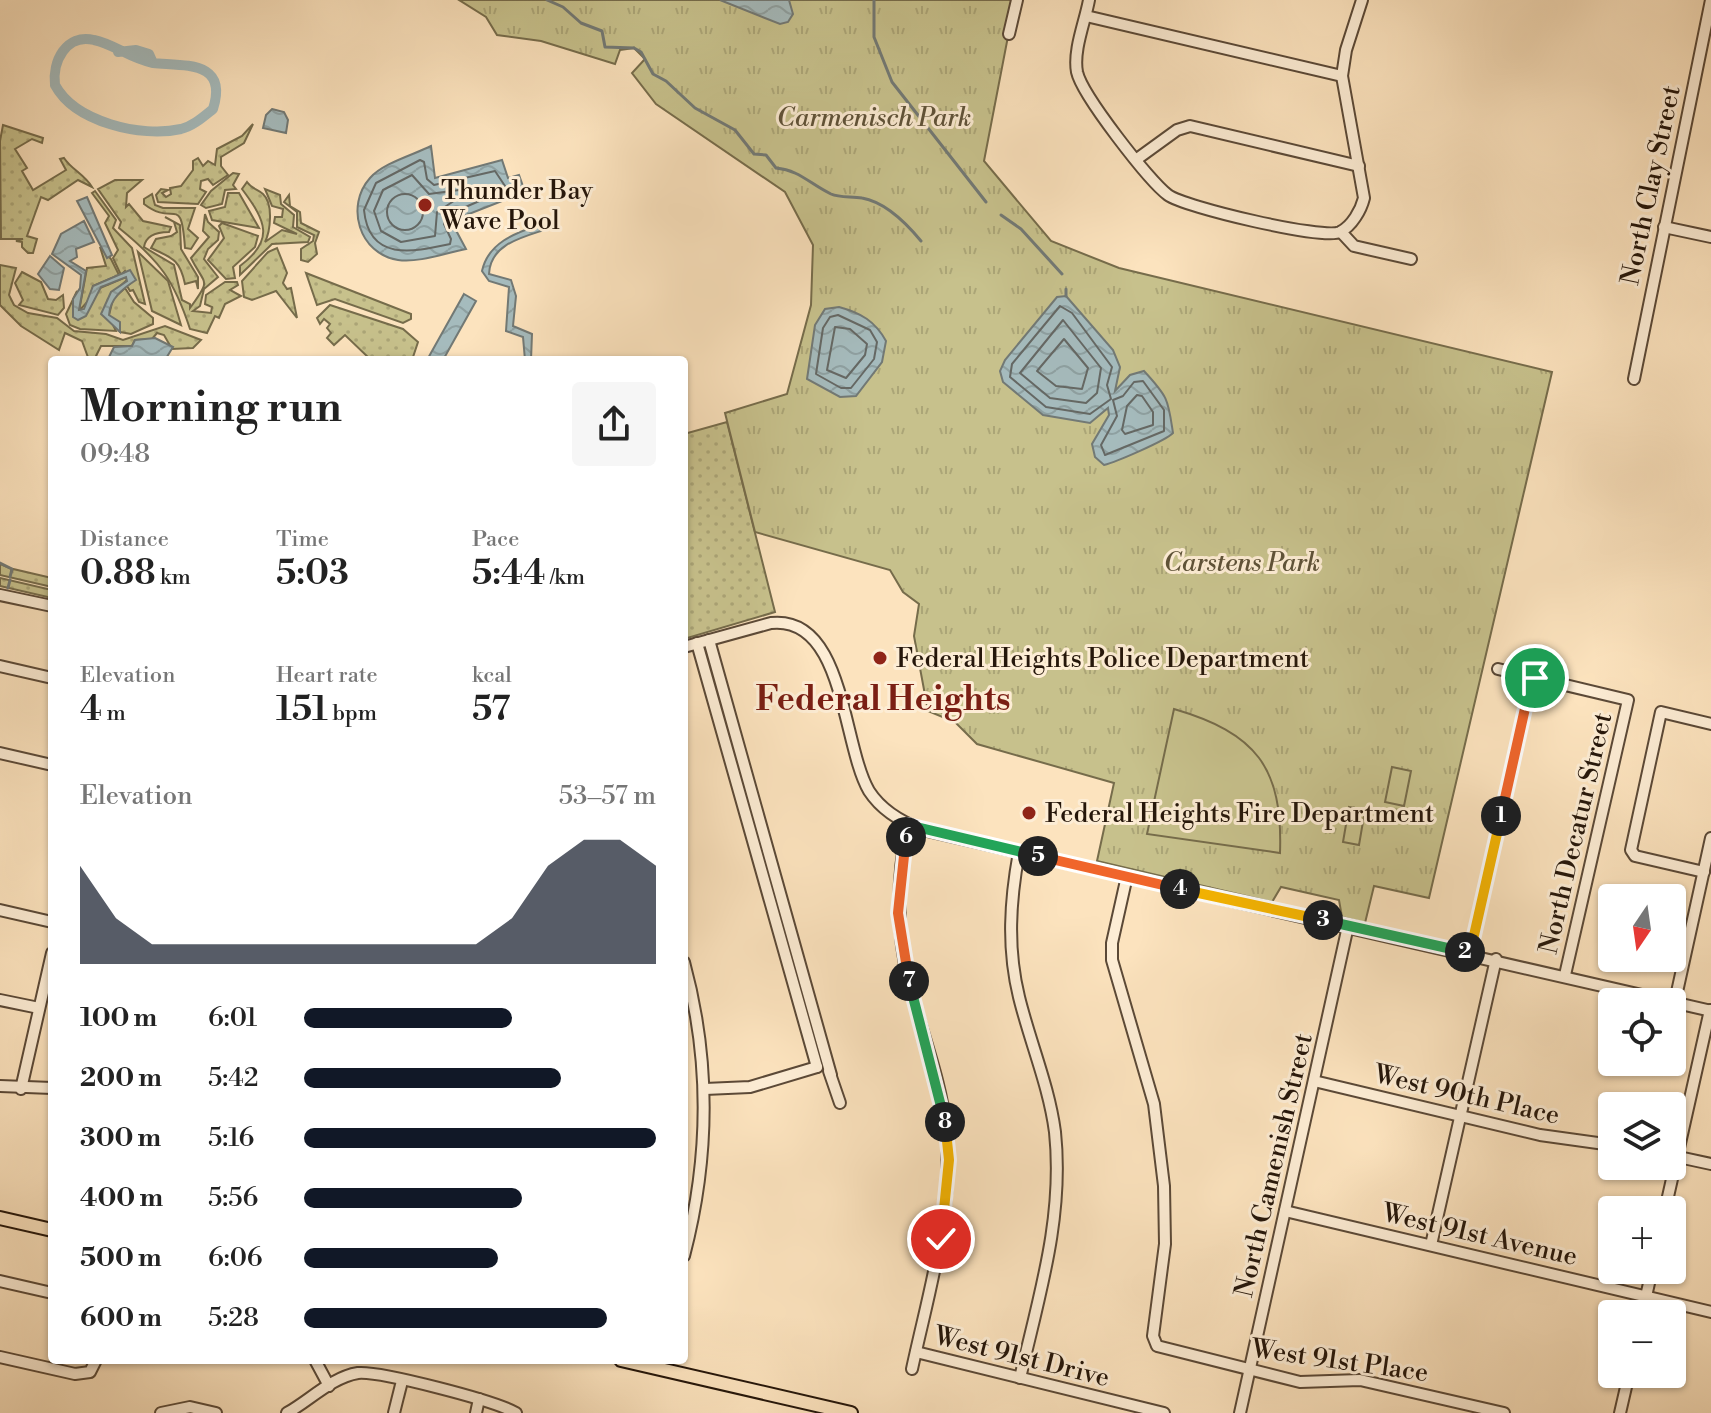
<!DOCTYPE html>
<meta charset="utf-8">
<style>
:root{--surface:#fff;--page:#f6f6f6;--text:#222;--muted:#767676;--accent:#111827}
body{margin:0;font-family:"Libre Bodoni",serif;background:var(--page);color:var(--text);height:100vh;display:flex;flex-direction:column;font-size:30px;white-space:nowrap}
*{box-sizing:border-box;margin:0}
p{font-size:26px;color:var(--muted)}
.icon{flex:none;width:44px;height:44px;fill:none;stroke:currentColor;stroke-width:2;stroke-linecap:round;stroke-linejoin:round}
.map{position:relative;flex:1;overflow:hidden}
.drawer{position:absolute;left:48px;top:356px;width:640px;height:1008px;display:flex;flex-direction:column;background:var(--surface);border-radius:8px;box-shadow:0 2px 6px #0004}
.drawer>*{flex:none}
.needle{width:52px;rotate:193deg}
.fabs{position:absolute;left:1598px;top:884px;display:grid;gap:16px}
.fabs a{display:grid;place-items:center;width:88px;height:88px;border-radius:8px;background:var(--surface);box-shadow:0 2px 6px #0004;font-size:40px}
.pin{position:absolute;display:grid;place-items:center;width:68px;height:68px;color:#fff;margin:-34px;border:4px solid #fff;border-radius:50%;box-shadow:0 2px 8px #0007}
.km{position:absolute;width:40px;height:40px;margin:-20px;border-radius:50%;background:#222;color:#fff;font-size:22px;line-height:40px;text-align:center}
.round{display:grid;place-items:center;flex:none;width:84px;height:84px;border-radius:8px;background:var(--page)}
.summary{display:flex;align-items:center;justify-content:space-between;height:136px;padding:0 32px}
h1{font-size:44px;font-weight:600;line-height:60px}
.stats{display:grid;grid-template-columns:repeat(3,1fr);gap:12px;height:136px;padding:8px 32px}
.stats div{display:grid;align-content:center}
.stats b{font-size:34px;font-weight:600}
.stats small{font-size:22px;font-weight:400}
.stats p{font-size:22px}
.chart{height:224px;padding:16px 32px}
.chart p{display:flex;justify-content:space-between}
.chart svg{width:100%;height:144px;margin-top:8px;fill:var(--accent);opacity:.7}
ul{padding:0 32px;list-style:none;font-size:26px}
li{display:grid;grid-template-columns:128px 96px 1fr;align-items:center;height:60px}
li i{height:20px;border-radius:10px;background:var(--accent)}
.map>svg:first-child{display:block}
.grass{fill:url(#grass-dots);stroke:#766c4b;stroke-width:2}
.park{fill:url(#park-tufts);stroke:#766c4b;stroke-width:2}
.pitch{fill:#c7c18c;stroke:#766c4b;stroke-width:2}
.water{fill:url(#water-waves);stroke:#727975;stroke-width:2}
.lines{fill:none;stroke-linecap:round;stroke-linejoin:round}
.shore{stroke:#656864;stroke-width:2}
.stream{stroke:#727975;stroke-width:3}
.canal{stroke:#a5bbbd;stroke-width:10}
.minor-casing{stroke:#5b4937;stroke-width:14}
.major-casing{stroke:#25160a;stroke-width:16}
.minor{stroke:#fdedd5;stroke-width:10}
.major{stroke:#fce3be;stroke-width:12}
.split-1-casing{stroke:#fff;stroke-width:16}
.split-2-casing{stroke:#fff;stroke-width:16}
.split-3-casing{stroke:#fff;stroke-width:16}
.split-4-casing{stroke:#fff;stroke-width:16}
.split-5-casing{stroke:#fff;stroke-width:16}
.split-6-casing{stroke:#fff;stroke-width:16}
.split-7-casing{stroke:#fff;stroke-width:16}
.split-8-casing{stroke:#fff;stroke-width:16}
.split-9-casing{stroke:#fff;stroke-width:16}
.split-1{stroke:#f0652b;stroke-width:10}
.split-2{stroke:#f5b400;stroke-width:10}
.split-3{stroke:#22a559;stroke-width:10}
.split-4{stroke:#f5b400;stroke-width:10}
.split-5{stroke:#f0652b;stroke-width:10}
.split-6{stroke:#22a559;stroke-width:10}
.split-7{stroke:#f0652b;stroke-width:10}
.split-8{stroke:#22a559;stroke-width:10}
.split-9{stroke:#f5b400;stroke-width:10}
.poi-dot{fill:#8f2418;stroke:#fdedd5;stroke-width:3}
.labels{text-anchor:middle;stroke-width:6;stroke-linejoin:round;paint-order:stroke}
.park-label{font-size:26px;font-style:italic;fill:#5e5238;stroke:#fdedd5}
.street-label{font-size:26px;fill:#25160a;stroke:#fdedd5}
.poi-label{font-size:26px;fill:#25160a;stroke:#fdedd5;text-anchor:start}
.district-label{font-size:34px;font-weight:bold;fill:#7a1f14;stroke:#fdedd5}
</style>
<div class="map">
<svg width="1711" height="1413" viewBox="0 0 1711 1413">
<defs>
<pattern id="grass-dots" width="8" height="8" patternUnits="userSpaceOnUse" patternTransform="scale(2)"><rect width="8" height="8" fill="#c7c18c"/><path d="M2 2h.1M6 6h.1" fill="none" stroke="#aba577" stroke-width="1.8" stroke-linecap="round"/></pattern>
<pattern id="park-tufts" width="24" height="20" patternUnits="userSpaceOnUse" patternTransform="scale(2)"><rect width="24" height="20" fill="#c7c18c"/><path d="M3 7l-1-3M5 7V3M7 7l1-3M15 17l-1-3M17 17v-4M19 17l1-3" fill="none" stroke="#aba577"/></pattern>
<pattern id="water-waves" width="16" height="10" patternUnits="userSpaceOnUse" patternTransform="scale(2)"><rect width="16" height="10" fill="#a5bbbd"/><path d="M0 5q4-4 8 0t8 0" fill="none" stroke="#8ea0a1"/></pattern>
</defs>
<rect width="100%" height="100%" fill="#fce3be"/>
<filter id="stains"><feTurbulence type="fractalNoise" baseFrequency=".0025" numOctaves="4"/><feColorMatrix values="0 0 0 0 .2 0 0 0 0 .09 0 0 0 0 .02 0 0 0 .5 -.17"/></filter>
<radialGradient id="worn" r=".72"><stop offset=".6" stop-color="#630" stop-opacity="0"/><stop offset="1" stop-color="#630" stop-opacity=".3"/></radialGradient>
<g class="grass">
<path d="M253,124L244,143L221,157V166L228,175L213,185L208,179L201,181L200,189L206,192L198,204L158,202L156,195L161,189L168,190L162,193L166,197L171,194L170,188L181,186L193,170V161L198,158L203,166L208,161L215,165L217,149L242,136Z"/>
<path d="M3,125L43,138L42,143L32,139L15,149L27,168L22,171L33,190L66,170L60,159L64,158C72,170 84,174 92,187L78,180L48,200L41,197L27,236L37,239L33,253H28L22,247V242L16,241L23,239H1L0,141Z"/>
<path d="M233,173L239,174L233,185L236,189L225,190L222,204L206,208L201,205L211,191Z"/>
<path d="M115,180H142L127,193L126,207L129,204L143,221L171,227L169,232C158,232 146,234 144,247L174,265L182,300L190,304V308C212,278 205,286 191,258L209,237L203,231L205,214L208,222L219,232L218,240L208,249L204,259L218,277L204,289L200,306L193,311L211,313L212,307L205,304L206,295L225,282H237L238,285L230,290L241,296L225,304L219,318L215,316L207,333L190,329C174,280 160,261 119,228L121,222L98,189Z"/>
<path d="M247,182C252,189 257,189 263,194C274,204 270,232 265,242L282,230L297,234L274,223L275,217H282L283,209L272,206L265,189L280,195L281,204L294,215L293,227L310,237L308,242L272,244L240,275V266C275,240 266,221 242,189Z"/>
<path d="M95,191L116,220L113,228L132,248L145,304L139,302L133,290L130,291L127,286L131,283L125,271L121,275L113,258L118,250L105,223L109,216L92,193Z"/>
<path d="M228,193H239L259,228L212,220L209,211L225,207Z"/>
<path d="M152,194L155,205L163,208H195L188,229L198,238L191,249L185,248C181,192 175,228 144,204V199Z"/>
<path d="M289,195L290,206L300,212L301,223L319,232L315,243L317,254L308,262L301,260V249L313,241L314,235L297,227V212L284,202Z"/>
<path d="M165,217L180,225L181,249L198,277V289L196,281L185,284C180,260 173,258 151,248L156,239L171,236L177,232L174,222Z"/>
<path d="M222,223L258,236L255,247L233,267L235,278L226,279L208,260L224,238L219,226Z"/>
<path d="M100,247L111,259L119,275L93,286L90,299L79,311L87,268L106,266Z"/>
<path d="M277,248L287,273L283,283L287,289L291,288L297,318L276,291L252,300L244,297L242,281L268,252Z"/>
<path d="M138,252L168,281L181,325L152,311Z"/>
<path d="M0,265L16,268L9,295L14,305L28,313L57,318L74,331L106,334L123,340L165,326L201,340L193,348L172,349L164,335L157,333L152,339L135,340L132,346H101L96,356L102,360H89L82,341L65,333L59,350L21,326L0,305Z"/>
<path d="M22,272L41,282L48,299L56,300L63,295L64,308L58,315L19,305L23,300L15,283Z"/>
<path d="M306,273L411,314V319L403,323L335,299L317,305Z"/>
<path d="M126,277L127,280C103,301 102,303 116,331L80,329L70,325L66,314L77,291L76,312L86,311L100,288Z"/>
<path d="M125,288L134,302L153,318V324L131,334L120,332L109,315L113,299Z"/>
<path d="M330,305L403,329L418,342L412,360H371L345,335L334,345L327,338L331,333L327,328L330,324L324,319L320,324L317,318Z"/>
<path d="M727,422L775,612L684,639V434Z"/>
<path d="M0,564L12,569L11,573L13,569L52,578V587L0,575Z"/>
<path d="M0,578L52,590V598L0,586Z"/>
</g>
<path class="park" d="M459,0H1015L984,161L1051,241L1119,268L1552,372L1429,898L1374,886L1365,923L1342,917L1339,900L1281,887L1272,902L1097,861L1114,783L977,744L955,722L928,711L914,636L919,604L903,592L890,570L755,532L725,413L787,394L811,305L813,245L785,192L656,104L632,73L645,59L634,48L620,50L615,64L541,41L497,35L486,17Z"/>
<g class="pitch">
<path d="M1174,709C1256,733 1283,767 1280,853L1147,834Z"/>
<path d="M1392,767L1411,771L1404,806L1385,802Z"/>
<path d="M1349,807L1365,810L1359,845L1343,842Z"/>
</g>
<g class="water">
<path d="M720,0H789L793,14L788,22L780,24Z"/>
<path d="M272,109L284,112L288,120L286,133L263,128L266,115Z"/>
<path d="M431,146L435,178L502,160L508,178L519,175L525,192L451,221L466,249C445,253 419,263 398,260C359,254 345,206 370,178C383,163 413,155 431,146Z"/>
<path d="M87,197L112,255L107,258L77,201Z"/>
<path d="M84,221L94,242L76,249L77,257L70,261L86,271L79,310L84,309L93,286L130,270L136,280C122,289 110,299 109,315L120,322V332L101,314L111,292L127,281L126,277L101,287L86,316L78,320L73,317V299L80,288L81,275L52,254L61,234Z"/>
<path d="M539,225L541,231C519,238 490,246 489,274L511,280L516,296L513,326L532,334L531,360H525L523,337L506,331L509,287L489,281L482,271C488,243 515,233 539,225Z"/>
<path d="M50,256L64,268L59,290L50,289L38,274Z"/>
<path d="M464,294L476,301L443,360H427Z"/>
<path d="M1066,296L1113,350L1120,367L1115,391L1130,375L1144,371C1169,398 1168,400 1173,433C1165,441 1116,462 1104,465L1095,457L1092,444L1109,415L1108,408L1090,423L1043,415L1003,382L1000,371L1005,360L1057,297Z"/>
<path d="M839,307C861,313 875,321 886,341L882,362L856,396L840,397L807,379L815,325L825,309Z"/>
<path d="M155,338L173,347L165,360H115L109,357L114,347L132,346L135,340Z"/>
</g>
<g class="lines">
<g class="shore">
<path d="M420,160L424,162L427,179L434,185L495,171L507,189L447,215L444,224L451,239L450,244C413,252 369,262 364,210L376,183Z"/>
<path d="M412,175L429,194L459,190L463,195L437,212L435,236L401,242L381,231L374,211L383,190Z"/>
<circle cx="405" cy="212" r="18"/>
<path d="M1060,306L1072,313L1112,367L1107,385L1111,399L1090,414L1046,407L1010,377L1012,364Z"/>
<path d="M838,315L870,330L877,342L874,359L851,388H841L816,374L823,328L830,317Z"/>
<path d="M1063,320L1101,368L1097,393L1086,403L1050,398L1020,373Z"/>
<path d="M835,327L850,329L867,344L865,355L846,378L827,370Z"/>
<path d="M1064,339L1088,368L1082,389L1056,386L1037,371Z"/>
<path d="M1143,381L1164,410V431L1105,455L1101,445L1117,416L1113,400L1123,396L1134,382Z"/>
<path d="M1137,395L1142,396L1153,412V425L1125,434L1122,430L1127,406Z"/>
</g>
<g class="stream">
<path d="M547,0L563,7L581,23L602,31L605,47L634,48L641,52L653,74L666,81L695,108L735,130L754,154L766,155L776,168C799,170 810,184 831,194C840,198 852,196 862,198C885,202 907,224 921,241"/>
<path d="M874,0V37L892,82L986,202"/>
<path d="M1001,215L1021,229L1062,274"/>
<path d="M1066,296V289"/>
<path d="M0,563L12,569L10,577"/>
<path d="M8,588L10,580"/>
</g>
<path class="canal" d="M118,52L136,50L149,54L153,63C187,66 228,61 213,109C203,117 193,126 181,129C141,138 75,122 55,85C52,62 66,33 94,40C114,44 129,58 153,63"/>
<defs>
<g id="minor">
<path d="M1089,0C1085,22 1073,50 1077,72C1082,95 1149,181 1168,195C1184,207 1323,240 1340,232C1352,226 1361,210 1364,198L1342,76L1346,50L1362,0"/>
<path d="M1086,16L1342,76"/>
<path d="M1009,34L1017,0"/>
<path d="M1137,159L1177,130L1190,126L1359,166"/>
<path d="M1664,227L1711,237"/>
<path d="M1341,232L1354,246L1411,259"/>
<path d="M1634,379L1711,0"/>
<path d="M0,595L52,606"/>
<path d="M709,640L831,1075"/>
<path d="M697,643L817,1067"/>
<path d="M684,647L771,623C845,615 842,745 869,791C882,811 901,822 923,830L1711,1011"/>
<path d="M0,666L52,678"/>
<path d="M1498,669L1628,700L1565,975"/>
<path d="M0,753L52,765"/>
<path d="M908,825C896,880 896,933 910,987C922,1034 941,1080 946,1129C954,1211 929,1290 912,1369"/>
<path d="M1019,852C1010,901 1007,948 1019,997C1030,1042 1049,1086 1055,1132C1064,1217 1039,1296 1020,1378"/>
<path d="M1704,872L1635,856L1631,850L1661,712L1711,724"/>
<path d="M1127,876L1112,943V960L1154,1104L1164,1186L1165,1244L1153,1336L1157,1346L1300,1382L1360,1380L1504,1413"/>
<path d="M0,910L52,922"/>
<path d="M1470,953L1532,677"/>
<path d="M684,962C711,1061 710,1157 684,1256"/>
<path d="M0,1000L39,1008"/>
<path d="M1675,1001L1711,838"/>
<path d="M829,1071L840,1103"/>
<path d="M1314,1081L1540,1135L1612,1145"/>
<path d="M0,1086L52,1088"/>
<path d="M21,1089L52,953"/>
<path d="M705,1089L750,1087L817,1067"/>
<path d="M1674,1156L1711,1164"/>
<path d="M1665,1210L1710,1010"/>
<path d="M1285,1211L1711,1312"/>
<path d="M1431,1245L1496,959"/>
<path d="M0,1281L52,1293"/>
<path d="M1642,1314L1652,1270"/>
<path d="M916,1352L1164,1413"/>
<path d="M0,1357L75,1374L90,1372L96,1360"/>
<path d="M315,1360L329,1386"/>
<path d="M161,1413L190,1407L216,1413"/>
<path d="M287,1413C309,1401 332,1377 358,1373C381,1371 496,1401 516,1413"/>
<path d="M394,1413L402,1381"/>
<path d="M476,1413L479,1399"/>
<path d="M1240,1413L1348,926"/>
<path d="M1620,1413L1629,1374"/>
</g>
<g id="major">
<path d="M0,1218L52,1230"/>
<path d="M621,1360L851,1413"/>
</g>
</defs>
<use href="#minor" class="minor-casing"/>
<use href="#major" class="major-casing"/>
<use href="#minor" class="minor"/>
<use href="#major" class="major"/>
</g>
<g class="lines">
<defs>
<path id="split-1" d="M1501,816L1532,677L1535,678"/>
<path id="split-2" d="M1465,952L1470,953L1501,816"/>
<path id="split-3" d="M1323,920L1465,952"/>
<path id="split-4" d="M1180,889L1323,920"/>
<path id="split-5" d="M1038,856L1180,889"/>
<path id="split-6" d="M906,837L908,825L1038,856"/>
<path id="split-7" d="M906,837L898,913L909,981"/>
<path id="split-8" d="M909,981L945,1122"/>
<path id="split-9" d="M941,1239L949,1160L945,1122"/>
</defs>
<use href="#split-1" class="split-1-casing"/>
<use href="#split-2" class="split-2-casing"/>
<use href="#split-3" class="split-3-casing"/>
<use href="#split-4" class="split-4-casing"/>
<use href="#split-5" class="split-5-casing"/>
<use href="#split-6" class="split-6-casing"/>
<use href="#split-7" class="split-7-casing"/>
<use href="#split-8" class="split-8-casing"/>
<use href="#split-9" class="split-9-casing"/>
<use href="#split-1" class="split-1"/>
<use href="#split-2" class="split-2"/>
<use href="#split-3" class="split-3"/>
<use href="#split-4" class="split-4"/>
<use href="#split-5" class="split-5"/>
<use href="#split-6" class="split-6"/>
<use href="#split-7" class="split-7"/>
<use href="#split-8" class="split-8"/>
<use href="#split-9" class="split-9"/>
</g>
<g class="poi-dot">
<circle cx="425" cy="205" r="8"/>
<circle cx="880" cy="658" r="8"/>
<circle cx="1029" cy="813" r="8"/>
</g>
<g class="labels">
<g class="park-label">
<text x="874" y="126">Carmenisch Park</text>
<text x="1242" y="571">Carstens Park</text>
</g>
<g class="street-label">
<text transform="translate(1650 185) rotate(-78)" y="9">North Clay Street</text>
<text transform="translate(1575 833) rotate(-77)" y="9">North Decatur Street</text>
<text transform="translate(1467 1094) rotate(13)" y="9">West 90th Place</text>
<text transform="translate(1273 1165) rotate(-77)" y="9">North Camenish Street</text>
<text transform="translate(1480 1234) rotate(13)" y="9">West 91st Avenue</text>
<text transform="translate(1022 1356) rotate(14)" y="9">West 91st Drive</text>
<text transform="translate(1340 1360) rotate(8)" y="9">West 91st Place</text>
</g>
<g class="poi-label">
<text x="441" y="199">Thunder Bay<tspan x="441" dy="30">Wave Pool</tspan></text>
<text x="896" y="667">Federal Heights Police Department</text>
<text x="1045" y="822">Federal Heights Fire Department</text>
</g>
<g class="district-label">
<text x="883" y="710">Federal Heights</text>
</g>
</g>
<rect width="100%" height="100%" filter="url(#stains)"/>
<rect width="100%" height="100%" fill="url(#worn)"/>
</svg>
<div class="fabs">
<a><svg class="needle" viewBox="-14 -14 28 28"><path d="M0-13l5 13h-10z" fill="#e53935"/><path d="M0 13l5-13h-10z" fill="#767676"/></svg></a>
<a><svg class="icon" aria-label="locate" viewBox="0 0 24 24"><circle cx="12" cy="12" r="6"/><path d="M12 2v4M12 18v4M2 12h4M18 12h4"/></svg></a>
<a><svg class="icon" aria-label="layers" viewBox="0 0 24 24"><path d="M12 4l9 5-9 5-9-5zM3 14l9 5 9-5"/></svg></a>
<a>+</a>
<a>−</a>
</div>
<div class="pin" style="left:1535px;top:678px;background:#1e9e55"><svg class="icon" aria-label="arrive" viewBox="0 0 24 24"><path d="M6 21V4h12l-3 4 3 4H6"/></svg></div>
<div class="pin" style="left:941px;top:1239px;background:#d93025"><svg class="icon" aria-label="check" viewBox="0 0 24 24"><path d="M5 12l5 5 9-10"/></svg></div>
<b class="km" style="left:1501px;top:816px">1</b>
<b class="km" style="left:1465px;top:952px">2</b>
<b class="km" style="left:1323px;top:920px">3</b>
<b class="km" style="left:1180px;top:889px">4</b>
<b class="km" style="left:1038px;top:856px">5</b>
<b class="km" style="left:906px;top:837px">6</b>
<b class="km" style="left:909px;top:981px">7</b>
<b class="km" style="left:945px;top:1122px">8</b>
<section class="drawer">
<div class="summary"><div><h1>Morning run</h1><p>09:48</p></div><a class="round"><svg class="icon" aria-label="share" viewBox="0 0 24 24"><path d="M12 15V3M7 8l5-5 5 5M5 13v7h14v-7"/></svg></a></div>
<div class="stats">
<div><p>Distance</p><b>0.88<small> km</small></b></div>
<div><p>Time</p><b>5:03</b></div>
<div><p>Pace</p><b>5:44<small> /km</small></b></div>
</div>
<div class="stats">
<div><p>Elevation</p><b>4<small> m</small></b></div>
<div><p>Heart rate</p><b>151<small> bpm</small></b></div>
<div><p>kcal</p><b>57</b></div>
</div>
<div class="chart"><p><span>Elevation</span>53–57 m</p>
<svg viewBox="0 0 160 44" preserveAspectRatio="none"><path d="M0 44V14L10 30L20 38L30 38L40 38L50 38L60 38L70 38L80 38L90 38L100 38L110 38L120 30L130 14L140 6L150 6L160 14V44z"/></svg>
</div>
<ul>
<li><b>100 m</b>6:01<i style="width:59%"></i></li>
<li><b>200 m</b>5:42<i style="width:73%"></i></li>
<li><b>300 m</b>5:16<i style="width:100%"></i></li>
<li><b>400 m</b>5:56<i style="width:62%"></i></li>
<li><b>500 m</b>6:06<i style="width:55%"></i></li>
<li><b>600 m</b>5:28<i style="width:86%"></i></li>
</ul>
</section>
</div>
